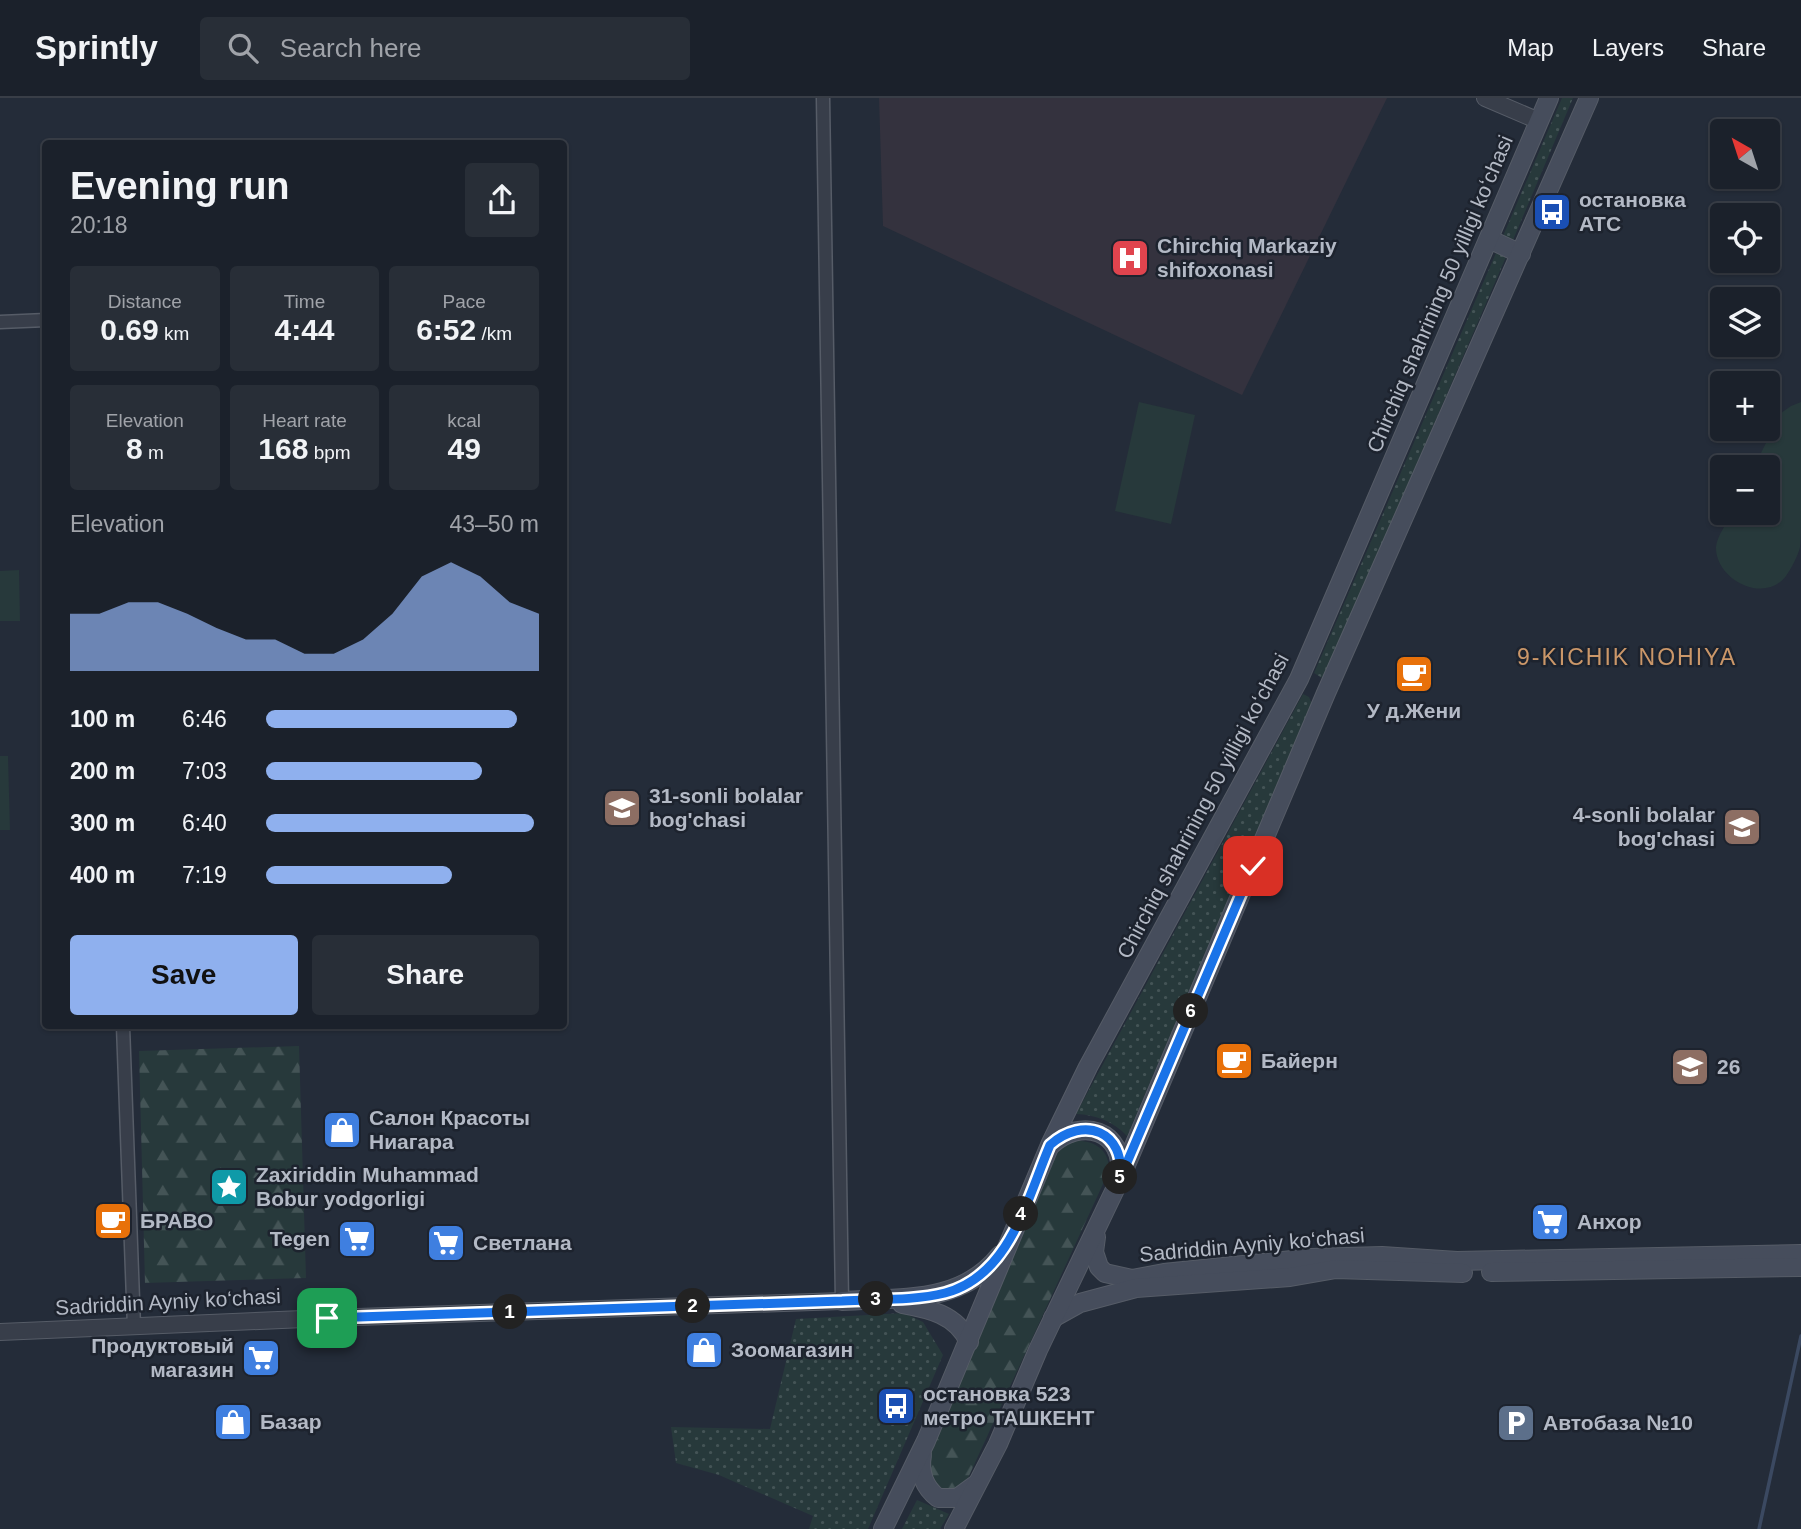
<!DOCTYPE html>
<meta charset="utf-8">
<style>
:root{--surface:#1b212b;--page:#282e37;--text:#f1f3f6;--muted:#a0a3a9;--line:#393e47;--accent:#8fb0ee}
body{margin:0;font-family:Arial,sans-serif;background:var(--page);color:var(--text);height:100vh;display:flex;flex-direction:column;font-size:26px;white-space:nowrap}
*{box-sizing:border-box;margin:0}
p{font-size:23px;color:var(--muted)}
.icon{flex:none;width:38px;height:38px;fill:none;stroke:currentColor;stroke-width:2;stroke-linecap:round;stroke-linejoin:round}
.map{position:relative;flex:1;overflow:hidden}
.drawer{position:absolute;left:42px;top:42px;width:525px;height:889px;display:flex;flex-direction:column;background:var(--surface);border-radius:7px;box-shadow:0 2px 5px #0004,0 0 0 2px var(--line)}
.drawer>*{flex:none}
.needle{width:46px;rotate:321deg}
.buttons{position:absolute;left:1710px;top:21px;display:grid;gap:14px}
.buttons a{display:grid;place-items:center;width:70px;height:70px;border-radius:7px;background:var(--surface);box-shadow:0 2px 5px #0004,0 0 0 2px var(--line);font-size:35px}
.pin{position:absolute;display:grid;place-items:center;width:60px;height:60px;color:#fff;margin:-30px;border-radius:14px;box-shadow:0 4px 10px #0006}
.km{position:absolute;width:35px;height:35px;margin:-18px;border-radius:50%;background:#222;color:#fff;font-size:19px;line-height:35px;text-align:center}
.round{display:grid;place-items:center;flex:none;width:74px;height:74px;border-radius:7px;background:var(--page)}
.overview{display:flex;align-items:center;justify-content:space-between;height:119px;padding:0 28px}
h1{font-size:38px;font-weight:800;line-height:52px}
.metrics{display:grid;grid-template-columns:repeat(3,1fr);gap:10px;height:119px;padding:7px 28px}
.metrics div{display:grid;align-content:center;border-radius:7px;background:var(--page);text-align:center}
.metrics b{font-size:30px;font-weight:800}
.metrics small{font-size:19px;font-weight:400}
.metrics p{font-size:19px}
.chart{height:196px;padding:14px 28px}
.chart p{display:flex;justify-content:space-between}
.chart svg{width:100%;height:126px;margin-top:7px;fill:var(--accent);opacity:.7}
.cta{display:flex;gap:14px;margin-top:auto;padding:14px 28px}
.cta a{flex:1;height:80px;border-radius:7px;background:var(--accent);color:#111;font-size:28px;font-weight:800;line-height:80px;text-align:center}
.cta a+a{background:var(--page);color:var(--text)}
ul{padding:0 28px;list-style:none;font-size:23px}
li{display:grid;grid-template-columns:112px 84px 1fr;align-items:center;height:52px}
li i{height:18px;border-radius:9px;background:var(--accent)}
header{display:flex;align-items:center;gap:42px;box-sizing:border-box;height:98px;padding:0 35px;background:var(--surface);border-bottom:2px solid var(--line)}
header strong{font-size:33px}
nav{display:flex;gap:38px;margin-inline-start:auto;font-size:24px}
.search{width:490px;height:63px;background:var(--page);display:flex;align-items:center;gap:18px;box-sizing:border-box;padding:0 24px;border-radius:7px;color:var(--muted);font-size:26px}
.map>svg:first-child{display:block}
.medical{fill:#34323e}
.grass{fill:url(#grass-dots)}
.forest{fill:url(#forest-firs)}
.pitch{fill:#27393b}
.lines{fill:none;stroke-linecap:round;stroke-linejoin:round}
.stream{stroke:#3b4961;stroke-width:3.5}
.minor-casing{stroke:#565c67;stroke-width:15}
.tertiary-casing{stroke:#565c67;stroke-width:18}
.secondary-casing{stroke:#565c67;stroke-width:20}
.minor{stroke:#383e4a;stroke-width:12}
.tertiary{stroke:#383e4a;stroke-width:16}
.secondary{stroke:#464d5c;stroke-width:18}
.route-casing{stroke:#fff;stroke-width:14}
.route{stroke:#1a73e8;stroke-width:9}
.labels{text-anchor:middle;stroke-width:5;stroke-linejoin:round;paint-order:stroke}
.poi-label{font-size:21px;font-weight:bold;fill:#b3b9c5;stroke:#1d232e;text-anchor:start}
.street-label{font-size:21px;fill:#b3b9c5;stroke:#1d232e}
.neighbourhood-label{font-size:23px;letter-spacing:2px;fill:#cb9769;stroke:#1d232e}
</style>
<header>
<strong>Sprintly</strong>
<div class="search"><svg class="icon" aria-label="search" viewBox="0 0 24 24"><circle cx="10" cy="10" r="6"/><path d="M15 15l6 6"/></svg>Search here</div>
<nav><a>Map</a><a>Layers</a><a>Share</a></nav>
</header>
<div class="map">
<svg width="1801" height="1431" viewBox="0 0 1801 1431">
<defs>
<pattern id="grass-dots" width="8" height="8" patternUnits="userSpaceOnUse" patternTransform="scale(1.75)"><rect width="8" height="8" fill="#27393b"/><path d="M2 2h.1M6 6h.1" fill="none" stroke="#445456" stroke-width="1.8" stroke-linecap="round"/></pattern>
<pattern id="forest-firs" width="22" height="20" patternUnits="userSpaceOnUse" patternTransform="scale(1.75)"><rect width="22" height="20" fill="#27393b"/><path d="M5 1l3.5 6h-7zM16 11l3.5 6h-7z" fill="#445456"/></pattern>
</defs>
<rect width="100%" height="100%" fill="#242c39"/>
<path class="medical" d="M879,0H1387L1242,297L883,128Z"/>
<g class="grass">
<path d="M1562,0H1573L1513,142L1503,138Z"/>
<path d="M1496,155L1506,159L1324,581L1314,575Z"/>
<path d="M1303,596L1309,599L1312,606L1127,1038C1113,1023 1096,1017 1076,1016Z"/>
<path d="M904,1215L923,1224L943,1257L868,1431H809L813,1418L719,1377L676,1365L671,1329L770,1331L796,1221Z"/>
<path d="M917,1402L949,1416L940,1431H902Z"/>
</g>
<g class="forest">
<path d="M299,948L306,1180L145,1185L139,953Z"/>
<path d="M1077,1043C1096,1042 1112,1055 1108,1075L968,1380L955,1391H943L933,1384L928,1362L1058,1053L1068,1045Z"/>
</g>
<g class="pitch">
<path d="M1139,304L1195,317L1171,426L1115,413Z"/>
<path d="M1801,304C1801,340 1801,376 1801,412C1801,423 1801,439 1800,449C1798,458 1791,471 1786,478C1764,507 1715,481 1716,449C1717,438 1727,425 1732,415H1768V369H1754L1781,315L1791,308Z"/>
<path d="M19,472L20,523H0V473Z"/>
<path d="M0,658H8L10,732H0Z"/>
</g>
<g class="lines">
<path class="stream" d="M1759,1431L1801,1238"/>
<defs>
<g id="minor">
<path d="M823,0L842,1203"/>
<path d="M0,224L46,222"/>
<path d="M123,928L134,1229"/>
</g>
<g id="tertiary">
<path d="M1485,0L1539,23"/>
<path d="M0,1234L327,1220L842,1203"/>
</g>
<g id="secondary">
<path d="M1489,141L1521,156"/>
<path d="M1051,1047C1081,1019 1125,1032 1120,1077"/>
<path d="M1096,1139L1094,1154L1099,1169L1105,1175L1132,1181L1164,1175L1311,1160L1382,1158L1457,1163L1801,1156"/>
<path d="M1491,1174L1801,1169"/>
<path d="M842,1203C900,1199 960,1207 1000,1157"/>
<path d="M902,1206C929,1211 956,1216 969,1244"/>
<path d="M1053,1220L1080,1205L1136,1190L1290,1179L1336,1171L1463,1175"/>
<path d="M922,1357C919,1374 924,1389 938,1400H957L975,1387"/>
<path d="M883,1431L926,1343L1050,1047L1088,969L1299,581L1549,0"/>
<path d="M954,1431L998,1346L1038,1252L1120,1081L1326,595L1589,0"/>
</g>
</defs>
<use href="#minor" class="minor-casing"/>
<use href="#tertiary" class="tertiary-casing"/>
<use href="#secondary" class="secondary-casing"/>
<use href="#minor" class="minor"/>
<use href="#tertiary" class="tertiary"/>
<use href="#secondary" class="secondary"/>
</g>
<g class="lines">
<defs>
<path id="route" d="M327,1220L842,1203C876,1201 913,1203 945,1195C1010,1178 1027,1101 1050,1047C1084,1017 1126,1033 1120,1081L1253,768"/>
</defs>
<use href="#route" class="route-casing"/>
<use href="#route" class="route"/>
</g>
<defs>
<symbol id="bus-square" viewBox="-11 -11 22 22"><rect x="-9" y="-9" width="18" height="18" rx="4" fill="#1a4fb4" stroke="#1d232e"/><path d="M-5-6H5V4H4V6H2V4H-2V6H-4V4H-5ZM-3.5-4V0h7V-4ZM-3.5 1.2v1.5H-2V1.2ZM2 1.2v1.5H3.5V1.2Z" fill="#fff"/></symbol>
<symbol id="hospital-square" viewBox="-11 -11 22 22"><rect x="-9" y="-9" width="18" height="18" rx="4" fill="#e0444e" stroke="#1d232e"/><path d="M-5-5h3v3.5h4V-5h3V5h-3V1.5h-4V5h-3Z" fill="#fff"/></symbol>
<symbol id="cafe-square" viewBox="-11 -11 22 22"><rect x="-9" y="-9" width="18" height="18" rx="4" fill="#e8710a" stroke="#1d232e"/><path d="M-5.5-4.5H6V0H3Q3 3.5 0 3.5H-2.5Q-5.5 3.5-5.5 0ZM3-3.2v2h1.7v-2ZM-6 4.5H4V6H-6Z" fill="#fff"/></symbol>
<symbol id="school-square" viewBox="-11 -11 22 22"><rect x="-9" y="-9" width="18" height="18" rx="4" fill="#8d6e63" stroke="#1d232e"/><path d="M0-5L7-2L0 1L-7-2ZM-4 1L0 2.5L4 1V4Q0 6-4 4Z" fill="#fff"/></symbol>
<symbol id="shop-square" viewBox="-11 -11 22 22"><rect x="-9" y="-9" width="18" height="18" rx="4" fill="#3f7fe0" stroke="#1d232e"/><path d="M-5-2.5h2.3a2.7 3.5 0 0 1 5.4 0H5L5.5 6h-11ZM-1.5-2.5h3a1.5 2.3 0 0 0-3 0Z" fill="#fff"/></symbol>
<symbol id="sight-square" viewBox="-11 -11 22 22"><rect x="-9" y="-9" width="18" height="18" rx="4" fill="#0f9aa8" stroke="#1d232e"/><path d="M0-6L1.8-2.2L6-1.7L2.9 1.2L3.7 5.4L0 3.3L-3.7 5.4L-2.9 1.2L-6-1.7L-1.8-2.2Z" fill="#fff"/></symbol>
<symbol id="supermarket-square" viewBox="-11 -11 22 22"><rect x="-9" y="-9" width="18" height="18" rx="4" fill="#3f7fe0" stroke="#1d232e"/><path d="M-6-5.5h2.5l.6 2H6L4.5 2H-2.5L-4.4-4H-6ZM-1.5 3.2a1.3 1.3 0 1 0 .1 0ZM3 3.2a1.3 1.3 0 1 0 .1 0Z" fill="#fff"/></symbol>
<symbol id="parking-square" viewBox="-11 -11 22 22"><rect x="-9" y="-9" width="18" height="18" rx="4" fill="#5c6f8a" stroke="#1d232e"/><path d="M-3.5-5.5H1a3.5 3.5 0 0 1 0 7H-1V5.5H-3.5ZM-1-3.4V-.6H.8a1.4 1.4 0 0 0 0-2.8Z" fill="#fff"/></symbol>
</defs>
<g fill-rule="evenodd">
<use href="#bus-square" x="1530" y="92" width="44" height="44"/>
<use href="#hospital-square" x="1108" y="138" width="44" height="44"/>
<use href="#cafe-square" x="1392" y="554" width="44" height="44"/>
<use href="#school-square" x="600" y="688" width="44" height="44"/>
<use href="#school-square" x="1720" y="707" width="44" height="44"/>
<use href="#cafe-square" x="1212" y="941" width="44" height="44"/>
<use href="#school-square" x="1668" y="947" width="44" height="44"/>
<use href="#shop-square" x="320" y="1010" width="44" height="44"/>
<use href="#sight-square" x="207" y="1067" width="44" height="44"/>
<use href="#cafe-square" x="91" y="1101" width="44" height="44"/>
<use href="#supermarket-square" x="1528" y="1102" width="44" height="44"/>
<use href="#supermarket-square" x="335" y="1119" width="44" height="44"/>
<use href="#supermarket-square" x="424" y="1123" width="44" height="44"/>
<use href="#shop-square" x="682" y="1230" width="44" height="44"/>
<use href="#supermarket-square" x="239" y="1238" width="44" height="44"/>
<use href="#bus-square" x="874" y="1286" width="44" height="44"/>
<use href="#shop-square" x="211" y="1302" width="44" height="44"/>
<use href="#parking-square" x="1494" y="1303" width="44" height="44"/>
</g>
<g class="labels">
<g class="poi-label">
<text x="1579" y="109">остановка<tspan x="1579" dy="24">АТС</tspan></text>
<text x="1157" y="155">Chirchiq Markaziy<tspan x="1157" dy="24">shifoxonasi</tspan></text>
<text x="1414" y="620" text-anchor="middle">У д.Жени</text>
<text x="649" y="705">31-sonli bolalar<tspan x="649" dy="24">bog'chasi</tspan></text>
<text x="1715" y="724" text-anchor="end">4-sonli bolalar<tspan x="1715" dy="24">bog'chasi</tspan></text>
<text x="1261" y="970">Байерн</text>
<text x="1717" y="976">26</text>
<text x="369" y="1027">Салон Красоты<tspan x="369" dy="24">Ниагара</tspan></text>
<text x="256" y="1084">Zaxiriddin Muhammad<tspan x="256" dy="24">Bobur yodgorligi</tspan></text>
<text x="140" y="1130">БРАВО</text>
<text x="1577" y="1131">Анхор</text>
<text x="330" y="1148" text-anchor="end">Tegen</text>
<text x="473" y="1152">Светлана</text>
<text x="234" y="1255" text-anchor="end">Продуктовый<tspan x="234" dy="24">магазин</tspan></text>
<text x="731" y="1259">Зоомагазин</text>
<text x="923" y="1303">остановка 523<tspan x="923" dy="24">метро ТАШКЕНТ</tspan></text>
<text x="260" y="1331">Базар</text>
<text x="1543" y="1332">Автобаза №10</text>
</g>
<g class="street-label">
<text transform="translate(1440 196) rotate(-67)" y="7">Chirchiq shahrining 50 yilligi koʻchasi</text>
<text transform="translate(1203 708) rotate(-62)" y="7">Chirchiq shahrining 50 yilligi koʻchasi</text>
<text transform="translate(1252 1147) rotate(-5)" y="7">Sadriddin Ayniy ko‘chasi</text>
<text transform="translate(168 1204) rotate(-3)" y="7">Sadriddin Ayniy ko‘chasi</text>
</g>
<g class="neighbourhood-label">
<text x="1627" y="567">9-KICHIK NOHIYA</text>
</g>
</g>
</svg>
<div class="buttons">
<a><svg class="needle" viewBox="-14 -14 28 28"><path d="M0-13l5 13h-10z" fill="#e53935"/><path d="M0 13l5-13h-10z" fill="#a0a3a9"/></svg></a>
<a><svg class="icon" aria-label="locate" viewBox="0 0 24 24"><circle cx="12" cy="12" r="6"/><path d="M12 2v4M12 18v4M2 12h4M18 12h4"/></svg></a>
<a><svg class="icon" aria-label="layers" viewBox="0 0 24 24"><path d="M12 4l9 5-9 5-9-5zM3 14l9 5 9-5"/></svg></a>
<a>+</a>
<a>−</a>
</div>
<div class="pin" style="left:327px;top:1220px;background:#1e9e55"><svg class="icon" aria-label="arrive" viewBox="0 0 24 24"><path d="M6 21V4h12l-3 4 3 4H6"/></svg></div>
<div class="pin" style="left:1253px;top:768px;background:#d93025"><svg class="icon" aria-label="check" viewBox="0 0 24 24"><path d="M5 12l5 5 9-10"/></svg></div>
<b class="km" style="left:510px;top:1214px">1</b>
<b class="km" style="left:693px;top:1208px">2</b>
<b class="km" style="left:876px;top:1201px">3</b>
<b class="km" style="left:1021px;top:1116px">4</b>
<b class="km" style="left:1120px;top:1079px">5</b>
<b class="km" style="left:1191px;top:913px">6</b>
<section class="drawer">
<div class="overview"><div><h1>Evening run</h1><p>20:18</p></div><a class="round"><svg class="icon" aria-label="share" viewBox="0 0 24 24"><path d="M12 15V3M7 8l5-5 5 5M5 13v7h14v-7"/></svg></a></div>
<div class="metrics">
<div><p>Distance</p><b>0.69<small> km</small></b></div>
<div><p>Time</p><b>4:44</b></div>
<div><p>Pace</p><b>6:52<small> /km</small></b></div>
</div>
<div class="metrics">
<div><p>Elevation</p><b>8<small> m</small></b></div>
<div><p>Heart rate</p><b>168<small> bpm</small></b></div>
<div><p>kcal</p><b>49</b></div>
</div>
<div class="chart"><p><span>Elevation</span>43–50 m</p>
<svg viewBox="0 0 160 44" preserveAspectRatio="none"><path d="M0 44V24L10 24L20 20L30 20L40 24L50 29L60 33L70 33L80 38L90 38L100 33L110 24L120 11L130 6L140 11L150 20L160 24V44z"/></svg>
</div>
<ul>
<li><b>100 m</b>6:46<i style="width:92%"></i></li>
<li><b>200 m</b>7:03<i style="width:79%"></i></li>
<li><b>300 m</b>6:40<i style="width:98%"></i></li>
<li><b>400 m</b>7:19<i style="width:68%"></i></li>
</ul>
<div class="cta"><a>Save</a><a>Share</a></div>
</section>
</div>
